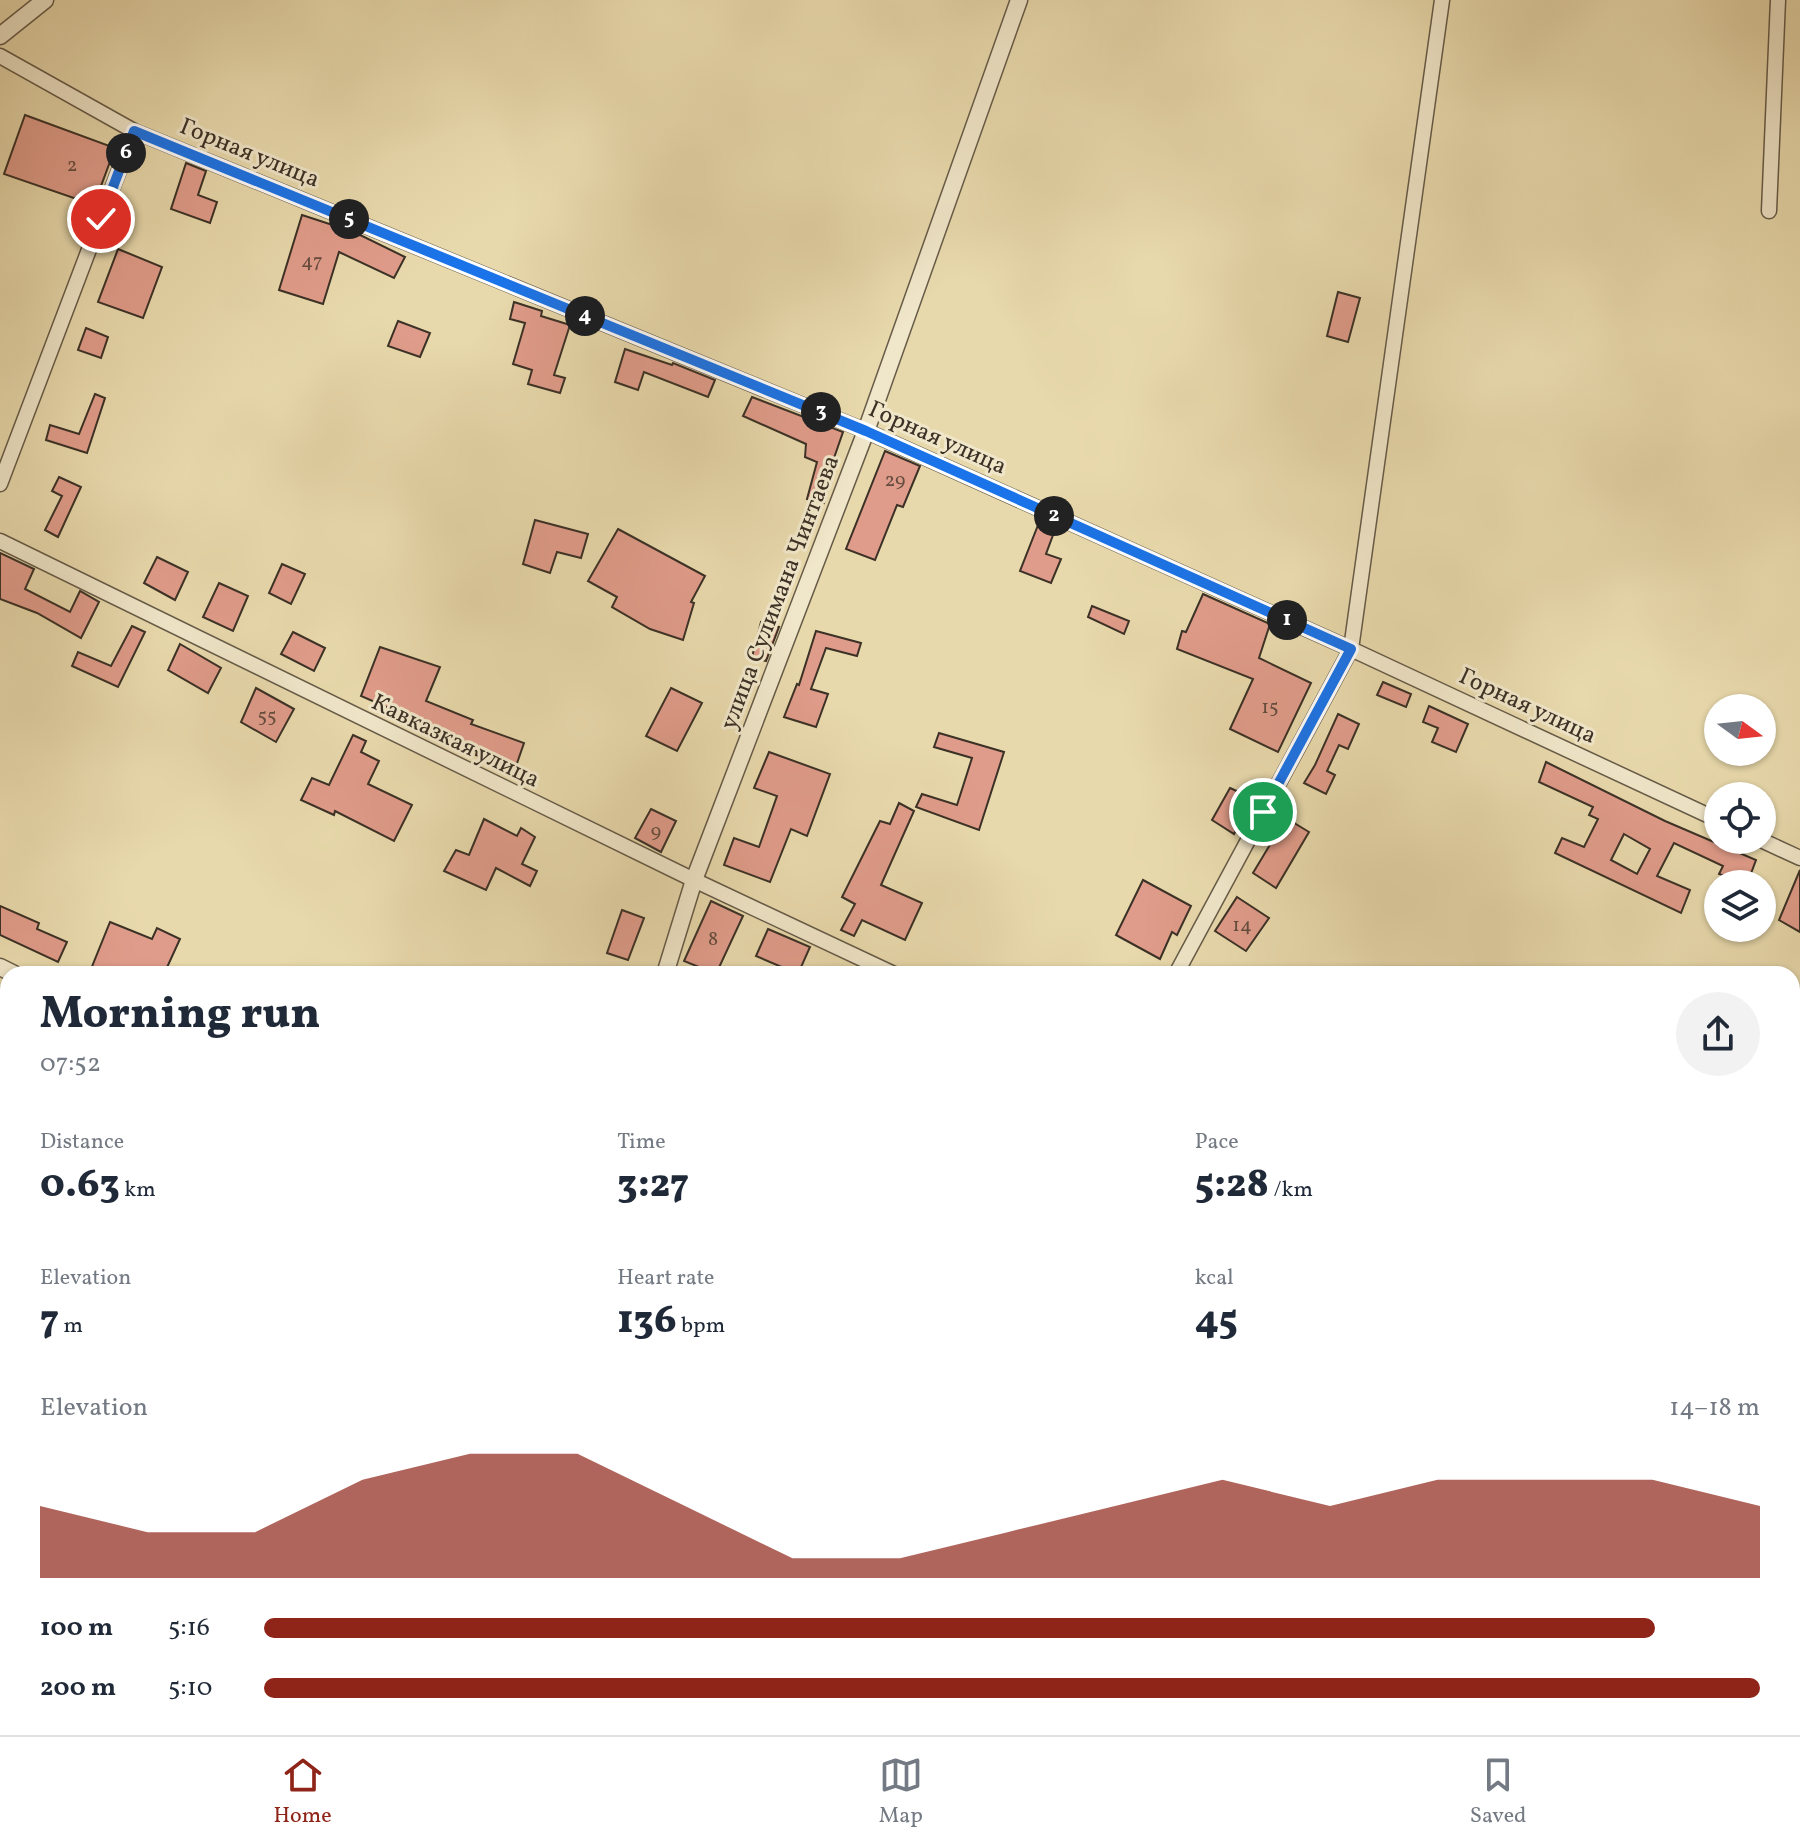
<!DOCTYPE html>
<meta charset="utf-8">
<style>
:root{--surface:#fff;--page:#f2f2f3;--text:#1f2937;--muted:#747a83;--line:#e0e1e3;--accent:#8f2418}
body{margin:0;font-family:Vollkorn,serif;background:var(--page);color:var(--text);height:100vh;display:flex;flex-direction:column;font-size:30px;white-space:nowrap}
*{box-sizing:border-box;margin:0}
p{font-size:26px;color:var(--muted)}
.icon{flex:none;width:44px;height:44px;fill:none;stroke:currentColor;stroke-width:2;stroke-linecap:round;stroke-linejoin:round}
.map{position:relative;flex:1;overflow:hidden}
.panel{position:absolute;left:0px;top:966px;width:1800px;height:770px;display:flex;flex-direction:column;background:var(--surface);border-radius:24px 24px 0 0;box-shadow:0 2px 6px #0004}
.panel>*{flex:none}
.needle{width:52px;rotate:105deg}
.controls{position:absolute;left:1704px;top:694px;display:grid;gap:16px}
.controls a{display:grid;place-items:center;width:72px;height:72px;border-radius:50%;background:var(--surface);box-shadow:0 2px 6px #0004;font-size:40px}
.pin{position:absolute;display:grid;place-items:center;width:68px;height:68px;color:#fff;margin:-34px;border:4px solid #fff;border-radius:50%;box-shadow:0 2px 8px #0007}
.km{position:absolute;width:40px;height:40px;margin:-20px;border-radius:50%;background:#222;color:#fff;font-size:22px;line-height:40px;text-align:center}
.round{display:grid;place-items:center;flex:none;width:84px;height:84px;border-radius:42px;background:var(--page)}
.head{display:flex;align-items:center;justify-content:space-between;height:136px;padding:0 40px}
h1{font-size:44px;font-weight:800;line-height:60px}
.figures{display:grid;grid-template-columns:repeat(3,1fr);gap:12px;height:136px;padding:8px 40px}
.figures div{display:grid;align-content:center}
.figures b{font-size:40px;font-weight:800}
.figures small{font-size:22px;font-weight:400}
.figures p{font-size:22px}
.chart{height:224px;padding:16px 40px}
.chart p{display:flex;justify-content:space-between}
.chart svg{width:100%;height:144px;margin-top:8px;fill:var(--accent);opacity:.7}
ul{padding:0 40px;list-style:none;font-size:26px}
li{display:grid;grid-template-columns:128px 96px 1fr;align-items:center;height:60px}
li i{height:20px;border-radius:10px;background:var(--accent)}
.tab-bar{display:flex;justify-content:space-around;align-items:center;height:112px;border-top:2px solid var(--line);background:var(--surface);font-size:22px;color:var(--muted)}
.tab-bar a{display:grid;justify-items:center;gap:4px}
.tab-bar .selected{color:var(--accent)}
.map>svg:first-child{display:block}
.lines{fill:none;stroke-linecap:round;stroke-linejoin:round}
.river{stroke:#9eb7b6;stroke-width:30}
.building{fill:#e09c8a;stroke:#3b3126;stroke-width:2;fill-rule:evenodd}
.minor-casing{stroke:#665b48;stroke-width:17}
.tertiary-casing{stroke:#665b48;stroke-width:19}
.minor{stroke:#f0e6c9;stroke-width:14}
.tertiary{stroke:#f0e6c9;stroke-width:16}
.route-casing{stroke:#fff;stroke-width:16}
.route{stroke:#1a73e8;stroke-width:10}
.labels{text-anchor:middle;stroke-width:6;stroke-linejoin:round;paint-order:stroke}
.number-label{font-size:20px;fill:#644c3f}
.street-label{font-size:24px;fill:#3b3126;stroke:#f0e6c9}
</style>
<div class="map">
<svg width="1800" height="1735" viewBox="0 0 1800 1735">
<rect width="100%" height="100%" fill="#e8d9ac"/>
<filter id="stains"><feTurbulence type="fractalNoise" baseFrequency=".0025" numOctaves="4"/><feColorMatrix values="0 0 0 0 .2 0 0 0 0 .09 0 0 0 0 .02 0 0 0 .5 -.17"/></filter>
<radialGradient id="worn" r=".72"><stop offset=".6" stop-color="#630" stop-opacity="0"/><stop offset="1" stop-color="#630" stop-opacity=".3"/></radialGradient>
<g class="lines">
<g class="river">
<path d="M0,1187L8,1186"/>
<path d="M223,1735L248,1728"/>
<path d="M790,1735L794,1728"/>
</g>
</g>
<g class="building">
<path d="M25,115L115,148L94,205L4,174Z"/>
<path d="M186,163L206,171L198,195L217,202L210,223L171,209Z"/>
<path d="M302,215L354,232L405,257L394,278L339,252L323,304L279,290Z"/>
<path d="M118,249L162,267L143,318L98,302Z"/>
<path d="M1338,292L1360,298L1348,342L1327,336Z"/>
<path d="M514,302L542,311L541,316L570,325L554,375L565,378L560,393L528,384L532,370L513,364L525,323L510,319Z"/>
<path d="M398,321L430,333L420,357L388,346Z"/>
<path d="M86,328L108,337L101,358L78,350Z"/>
<path d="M625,349L672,365L673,363L715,380L708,397L644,372L638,390L615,382Z"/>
<path d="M95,394L105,398L87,453L46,440L50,425L79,434Z"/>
<path d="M752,397L843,432L827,478L830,479L824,503L807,499L817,462L805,457L806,444L743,416Z"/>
<path d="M885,451L920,466L903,507L897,505L875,560L846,549Z"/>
<path d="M59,477L81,487L58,537L45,530L62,496L52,491Z"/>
<path d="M535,520L588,534L581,558L557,552L550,573L523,564Z"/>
<path d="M1040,520L1056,527L1046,554L1061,559L1051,583L1020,571Z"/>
<path d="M618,529L705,576L691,602L694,603L683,640L650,629L612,607L617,597L588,581Z"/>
<path d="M0,553L34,569L25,589L70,612L80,591L99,602L81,638L37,613L0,599Z"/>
<path d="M157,557L188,572L175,600L144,583Z"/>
<path d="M282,564L305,574L291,604L269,593Z"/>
<path d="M219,583L248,596L233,631L203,617Z"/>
<path d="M1203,594L1270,624L1259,658L1311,683L1278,752L1230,729L1253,679L1177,649L1182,631L1186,632Z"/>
<path d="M1092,606L1129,621L1124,634L1088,617Z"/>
<path d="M761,622L779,627L766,661L752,657Z"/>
<path d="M132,626L145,632L118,687L72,666L78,652L111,666Z"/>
<path d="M816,631L861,643L857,656L826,648L811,689L828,694L816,727L784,717L797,684L799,685Z"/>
<path d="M293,632L325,648L314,671L281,654Z"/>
<path d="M180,644L221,668L208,693L168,670Z"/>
<path d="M380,647L440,667L426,701L473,720L471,724L524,743L515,769L476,755L477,751L419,728L421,725L396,717L398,712L361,696Z"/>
<path d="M1383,682L1411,694L1406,707L1377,695Z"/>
<path d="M256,688L294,709L276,742L241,722Z"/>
<path d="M671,688L702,703L677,751L646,736Z"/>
<path d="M1429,706L1468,724L1456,752L1432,742L1438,728L1423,722Z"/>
<path d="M1338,714L1359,724L1348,749L1339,745L1327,771L1335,775L1326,794L1304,783L1315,765Z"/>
<path d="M939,733L1004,752L979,830L916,807L922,794L957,805L972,758L934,747Z"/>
<path d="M353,735L366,741L361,752L379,761L368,784L412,805L394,841L335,811L334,815L301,800L312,778L329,785Z"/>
<path d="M769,752L830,774L807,836L791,829L770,882L724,865L734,838L759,847L777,796L754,788Z"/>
<path d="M1546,762L1665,821L1756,860L1747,884L1719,874L1723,866L1674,843L1657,876L1690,890L1681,913L1555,853L1562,838L1584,847L1598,819L1589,815L1593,807L1539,782ZM1624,834L1650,849L1637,874L1611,860Z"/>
<path d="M1230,788L1252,798L1234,834L1212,820Z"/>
<path d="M899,803L914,811L881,885L922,903L905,940L862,920L854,936L841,930L855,904L842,897L880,821L890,824Z"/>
<path d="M651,809L676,821L661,852L635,838Z"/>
<path d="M1286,818L1309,832L1276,888L1253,873Z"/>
<path d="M484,819L517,836L521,828L535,837L522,864L537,871L530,886L496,868L486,890L444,871L456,850L469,855Z"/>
<path d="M1800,870V932L1779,920Z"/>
<path d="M1143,880L1191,906L1177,935L1172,932L1160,959L1116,935Z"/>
<path d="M1237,897L1269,918L1246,951L1215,931Z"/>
<path d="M711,901L743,916L716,974L684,961Z"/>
<path d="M0,906L39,923L37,929L67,942L58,962L0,935Z"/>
<path d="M622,910L644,918L628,960L607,953Z"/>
<path d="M110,922L152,939L157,928L180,939L164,974H89Z"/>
<path d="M768,929L810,947L798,974L756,956Z"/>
</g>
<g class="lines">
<defs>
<g id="minor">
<path d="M0,56L134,131L866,431L1351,649L1718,820"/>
<path d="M1769,211L1778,0"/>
<path d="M0,484L134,131"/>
<path d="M0,541L694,880L894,974"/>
<path d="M1761,840L1800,858"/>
<path d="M1176,974L1351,649L1442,0"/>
<path d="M0,1431L8,1439"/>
<path d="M1792,1442L1800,1447"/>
<path d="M1156,1728L1164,1735"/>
<path d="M972,1735L976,1728"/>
</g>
<g id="tertiary">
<path d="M0,36L45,0"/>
<path d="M0,967L14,974"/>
<path d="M665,974L694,880L866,431L1019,0"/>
<path d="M1572,1728L1581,1735"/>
<path d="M513,1735L514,1728"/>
</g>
</defs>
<use href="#minor" class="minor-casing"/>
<use href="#tertiary" class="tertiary-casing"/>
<use href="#minor" class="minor"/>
<use href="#tertiary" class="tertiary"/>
</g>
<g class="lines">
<defs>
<path id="route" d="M101,219L134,131L866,431L1351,649L1263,812"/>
</defs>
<use href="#route" class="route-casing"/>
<use href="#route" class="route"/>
</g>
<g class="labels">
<g class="number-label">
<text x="72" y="171">2</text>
<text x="312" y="267">47</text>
<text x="895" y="486">29</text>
<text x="1270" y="713">15</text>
<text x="267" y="722">55</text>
<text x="656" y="837">9</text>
<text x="1242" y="931">14</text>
<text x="713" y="945">8</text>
</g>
<g class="street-label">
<text transform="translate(250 152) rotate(22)" y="8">Горная улица</text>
<text transform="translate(938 437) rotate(24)" y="8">Горная улица</text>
<text transform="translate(779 592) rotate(-69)" y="8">улица Сулимана Чинтаева</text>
<text transform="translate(1528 705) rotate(25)" y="8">Горная улица</text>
<text transform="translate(456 740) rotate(26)" y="8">Кавказкая улица</text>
</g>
</g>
<rect width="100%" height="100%" filter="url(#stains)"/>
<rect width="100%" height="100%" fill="url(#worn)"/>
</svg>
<div class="controls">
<a><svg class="needle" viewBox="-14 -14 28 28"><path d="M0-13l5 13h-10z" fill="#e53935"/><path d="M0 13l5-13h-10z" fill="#747a83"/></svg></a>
<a><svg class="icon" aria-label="locate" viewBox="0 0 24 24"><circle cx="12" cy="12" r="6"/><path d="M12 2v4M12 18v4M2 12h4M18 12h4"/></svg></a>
<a><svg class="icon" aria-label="layers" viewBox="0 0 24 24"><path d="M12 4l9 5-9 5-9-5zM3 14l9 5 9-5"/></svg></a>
</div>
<div class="pin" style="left:1263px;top:812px;background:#1e9e55"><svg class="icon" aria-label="arrive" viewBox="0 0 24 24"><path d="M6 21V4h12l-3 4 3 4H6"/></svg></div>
<div class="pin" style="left:101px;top:219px;background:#d93025"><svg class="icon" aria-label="check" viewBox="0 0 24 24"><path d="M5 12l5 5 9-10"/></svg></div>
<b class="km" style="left:1287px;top:620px">1</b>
<b class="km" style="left:1054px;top:516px">2</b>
<b class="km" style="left:821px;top:412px">3</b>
<b class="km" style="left:585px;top:316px">4</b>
<b class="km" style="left:349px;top:219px">5</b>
<b class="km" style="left:126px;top:153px">6</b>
<section class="panel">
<div class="head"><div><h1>Morning run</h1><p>07:52</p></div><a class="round"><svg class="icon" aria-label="share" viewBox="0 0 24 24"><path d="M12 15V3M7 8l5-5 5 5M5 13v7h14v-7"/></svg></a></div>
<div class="figures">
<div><p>Distance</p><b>0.63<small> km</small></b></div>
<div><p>Time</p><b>3:27</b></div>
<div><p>Pace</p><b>5:28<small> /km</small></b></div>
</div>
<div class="figures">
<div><p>Elevation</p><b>7<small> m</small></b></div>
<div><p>Heart rate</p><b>136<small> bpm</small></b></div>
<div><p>kcal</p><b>45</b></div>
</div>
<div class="chart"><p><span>Elevation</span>14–18 m</p>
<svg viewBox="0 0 160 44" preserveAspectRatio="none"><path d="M0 44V22L10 30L20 30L30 14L40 6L50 6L60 22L70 38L80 38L90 30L100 22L110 14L120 22L130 14L140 14L150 14L160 22V44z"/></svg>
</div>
<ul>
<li><b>100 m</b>5:16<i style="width:93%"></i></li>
<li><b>200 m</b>5:10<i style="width:100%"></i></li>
</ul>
</section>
</div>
<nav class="tab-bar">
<a class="selected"><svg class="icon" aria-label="home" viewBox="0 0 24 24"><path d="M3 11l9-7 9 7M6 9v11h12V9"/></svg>Home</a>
<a><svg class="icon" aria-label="map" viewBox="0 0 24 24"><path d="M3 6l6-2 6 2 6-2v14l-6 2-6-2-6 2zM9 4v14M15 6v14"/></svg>Map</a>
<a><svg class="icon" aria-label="saved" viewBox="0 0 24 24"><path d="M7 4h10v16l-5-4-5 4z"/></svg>Saved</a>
</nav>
